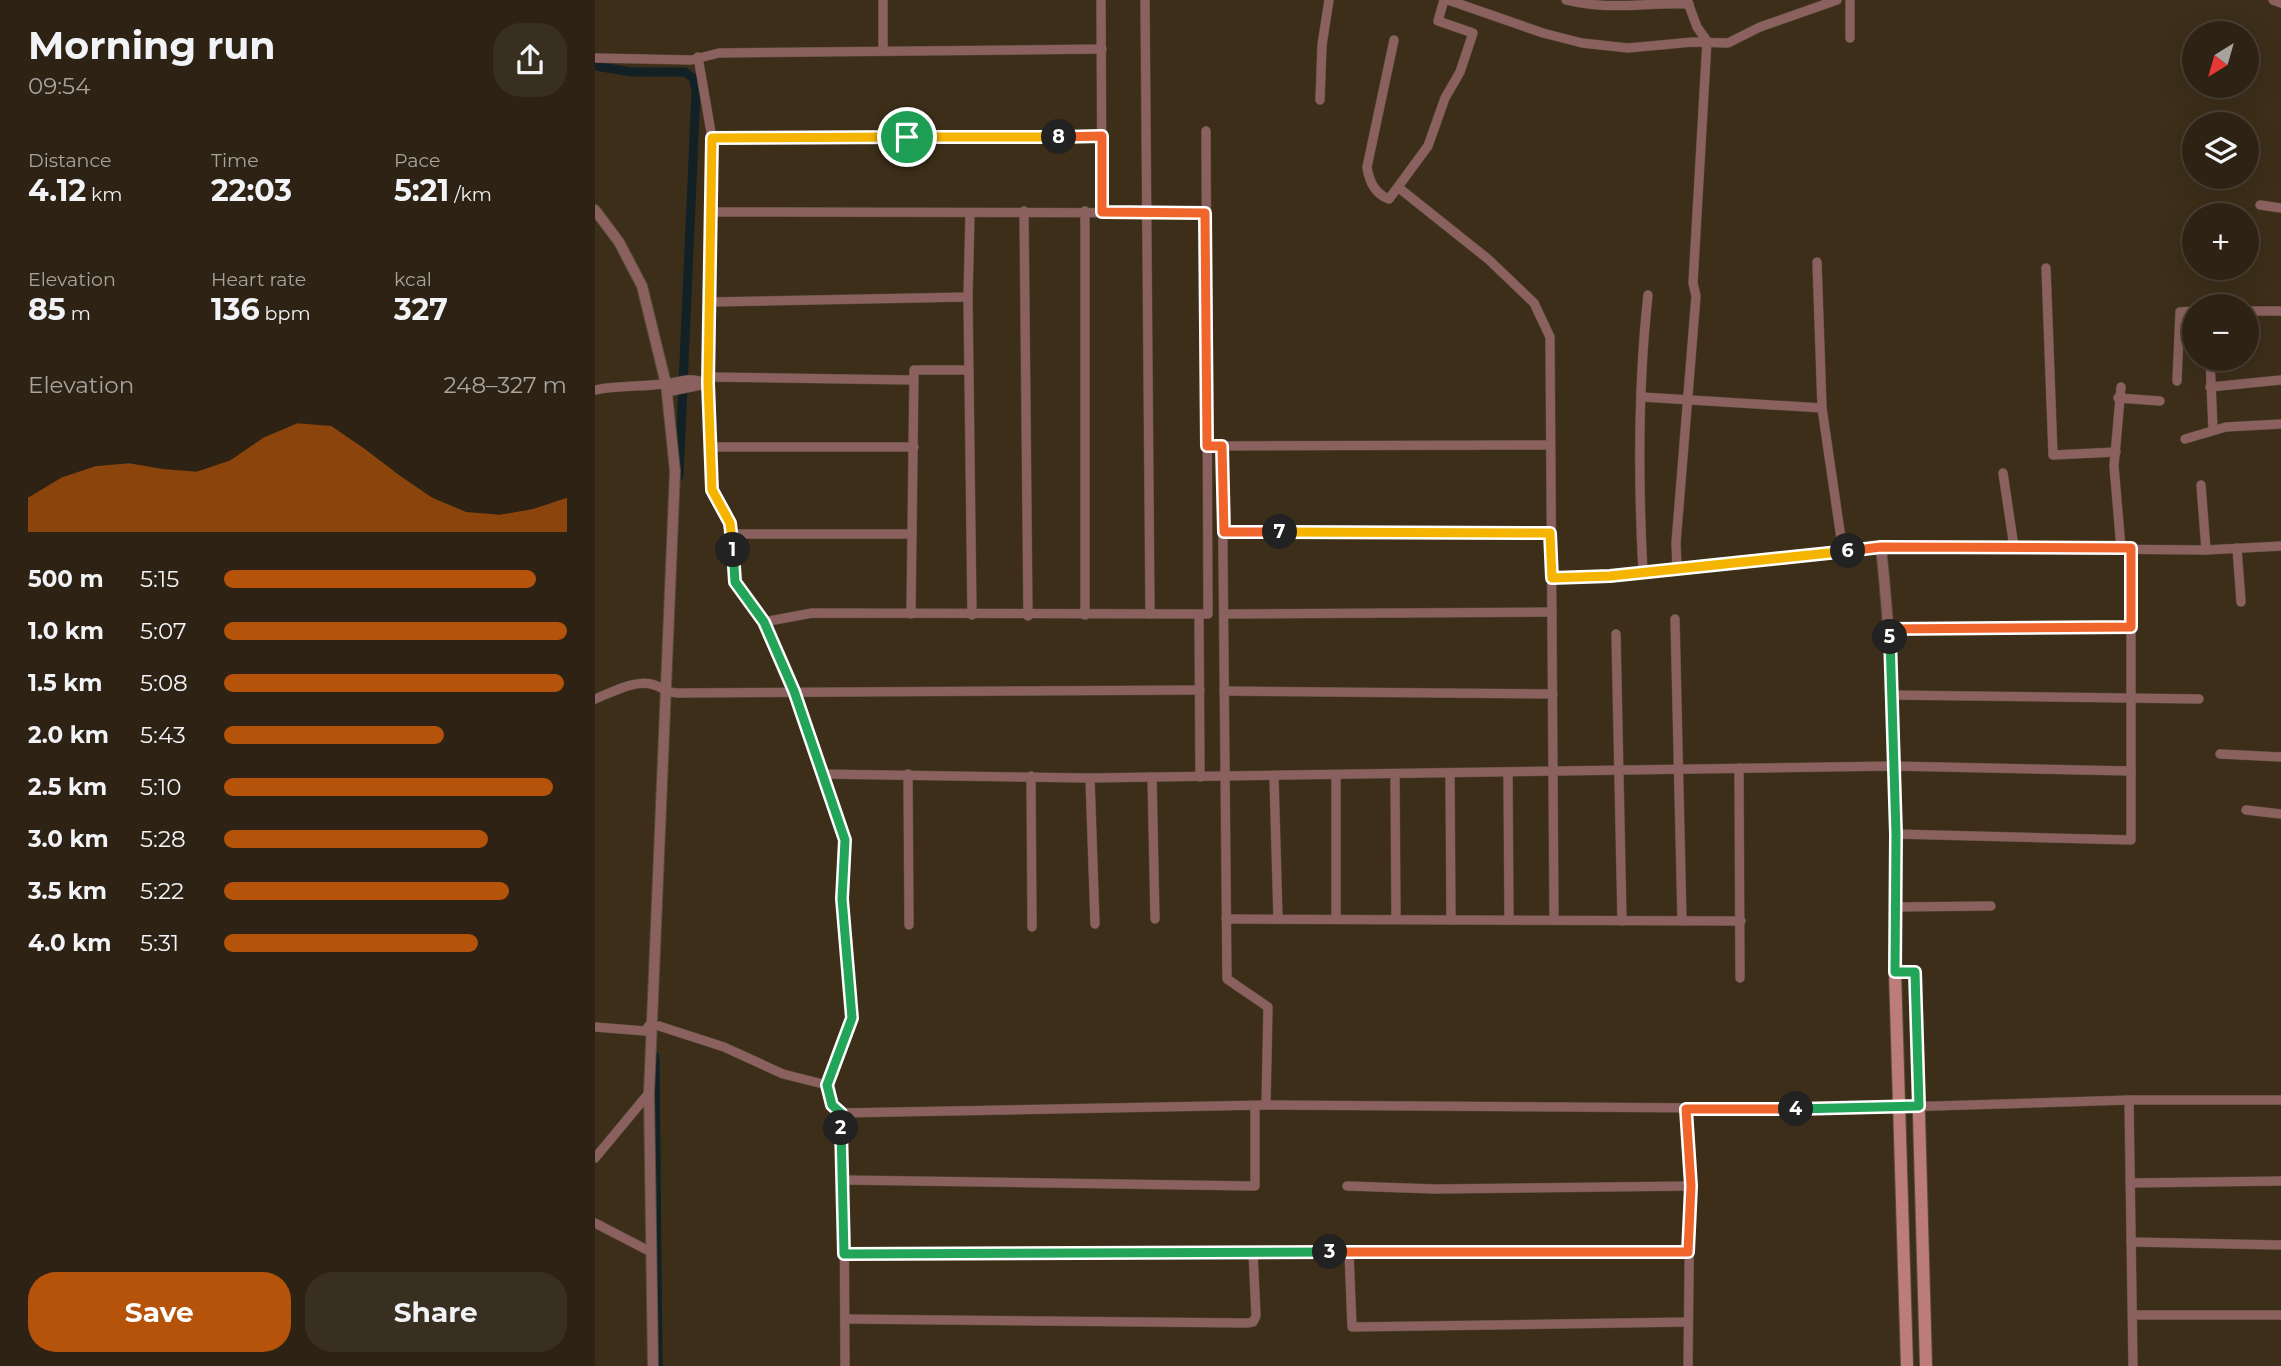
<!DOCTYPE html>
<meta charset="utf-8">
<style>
:root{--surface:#2d2213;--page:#392f21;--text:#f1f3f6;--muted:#a7a4a0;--line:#483f33;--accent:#b45309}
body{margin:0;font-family:Montserrat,sans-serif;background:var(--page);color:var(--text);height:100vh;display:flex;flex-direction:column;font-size:26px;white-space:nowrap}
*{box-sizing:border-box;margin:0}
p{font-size:23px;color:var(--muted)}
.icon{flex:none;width:38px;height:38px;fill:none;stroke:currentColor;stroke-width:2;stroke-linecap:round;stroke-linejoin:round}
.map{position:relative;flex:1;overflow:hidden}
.panel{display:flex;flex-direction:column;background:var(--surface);width:595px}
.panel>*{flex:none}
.needle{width:46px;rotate:217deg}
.controls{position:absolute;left:1587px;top:21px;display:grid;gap:14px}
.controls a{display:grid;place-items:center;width:77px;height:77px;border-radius:50%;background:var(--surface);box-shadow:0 7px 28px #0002,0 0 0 2px var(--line);font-size:35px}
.pin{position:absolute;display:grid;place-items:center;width:60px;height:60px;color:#fff;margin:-30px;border:4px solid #fff;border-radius:50%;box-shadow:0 2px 7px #0007}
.km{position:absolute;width:35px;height:35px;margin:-18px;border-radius:50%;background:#222;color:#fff;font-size:19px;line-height:35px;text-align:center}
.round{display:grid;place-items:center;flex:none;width:74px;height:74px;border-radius:28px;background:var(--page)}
.head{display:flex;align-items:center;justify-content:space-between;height:119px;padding:0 28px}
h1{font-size:38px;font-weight:700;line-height:52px}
.metrics{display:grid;grid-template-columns:repeat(3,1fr);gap:10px;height:119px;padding:7px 28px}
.metrics div{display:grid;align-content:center}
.metrics b{font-size:30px;font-weight:700}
.metrics small{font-size:19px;font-weight:400}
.metrics p{font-size:19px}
.chart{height:196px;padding:14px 28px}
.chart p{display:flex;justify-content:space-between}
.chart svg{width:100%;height:126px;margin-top:7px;fill:var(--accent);opacity:.7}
.primary-button{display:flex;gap:14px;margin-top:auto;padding:14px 28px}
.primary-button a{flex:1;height:80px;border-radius:28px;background:var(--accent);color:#fff;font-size:28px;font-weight:700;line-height:80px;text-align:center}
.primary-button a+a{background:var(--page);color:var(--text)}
ul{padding:0 28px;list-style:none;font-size:23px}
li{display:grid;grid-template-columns:112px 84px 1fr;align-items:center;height:52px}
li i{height:18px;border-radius:9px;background:var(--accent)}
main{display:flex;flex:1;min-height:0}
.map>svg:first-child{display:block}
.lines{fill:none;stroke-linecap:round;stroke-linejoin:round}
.canal{stroke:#112126;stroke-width:9}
.minor-casing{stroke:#584b38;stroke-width:10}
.tertiary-casing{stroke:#584b38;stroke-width:12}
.secondary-casing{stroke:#584b38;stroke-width:14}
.minor{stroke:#8a615f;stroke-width:9}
.tertiary{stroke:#8a615f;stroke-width:10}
.secondary{stroke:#bc7c78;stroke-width:12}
.split-1-casing{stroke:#fff;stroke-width:14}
.split-2-casing{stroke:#fff;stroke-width:14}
.split-3-casing{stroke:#fff;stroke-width:14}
.split-4-casing{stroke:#fff;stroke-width:14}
.split-5-casing{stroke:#fff;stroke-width:14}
.split-6-casing{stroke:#fff;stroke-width:14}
.split-7-casing{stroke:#fff;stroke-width:14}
.split-8-casing{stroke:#fff;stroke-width:14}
.split-9-casing{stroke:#fff;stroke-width:14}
.split-1{stroke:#f5b400;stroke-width:9}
.split-2{stroke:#22a559;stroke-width:9}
.split-3{stroke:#22a559;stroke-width:9}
.split-4{stroke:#f0652b;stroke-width:9}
.split-5{stroke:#22a559;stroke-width:9}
.split-6{stroke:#f0652b;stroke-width:9}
.split-7{stroke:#f5b400;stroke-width:9}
.split-8{stroke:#f0652b;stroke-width:9}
.split-9{stroke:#f5b400;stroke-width:9}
</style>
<main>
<section class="panel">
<div class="head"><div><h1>Morning run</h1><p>09:54</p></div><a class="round"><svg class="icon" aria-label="share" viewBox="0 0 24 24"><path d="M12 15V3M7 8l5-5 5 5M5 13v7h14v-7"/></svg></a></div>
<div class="metrics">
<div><p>Distance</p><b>4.12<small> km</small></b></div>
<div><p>Time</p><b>22:03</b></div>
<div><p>Pace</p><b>5:21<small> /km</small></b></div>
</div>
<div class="metrics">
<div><p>Elevation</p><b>85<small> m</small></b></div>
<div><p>Heart rate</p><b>136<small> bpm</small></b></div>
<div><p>kcal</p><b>327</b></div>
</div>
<div class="chart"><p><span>Elevation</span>248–327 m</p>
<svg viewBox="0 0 160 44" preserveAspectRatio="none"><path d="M0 44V32L10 25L20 21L30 20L40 22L50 23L60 19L70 11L80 6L90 7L100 15L110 24L120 32L130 37L140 38L150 36L160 32V44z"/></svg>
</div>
<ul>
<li><b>500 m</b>5:15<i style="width:91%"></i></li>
<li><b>1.0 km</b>5:07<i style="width:100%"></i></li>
<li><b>1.5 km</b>5:08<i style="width:99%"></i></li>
<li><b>2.0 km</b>5:43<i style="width:64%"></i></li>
<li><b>2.5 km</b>5:10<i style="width:96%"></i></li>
<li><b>3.0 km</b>5:28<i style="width:77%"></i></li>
<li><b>3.5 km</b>5:22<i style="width:83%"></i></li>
<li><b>4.0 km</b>5:31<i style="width:74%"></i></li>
</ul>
<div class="primary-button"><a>Save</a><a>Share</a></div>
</section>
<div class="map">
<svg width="1686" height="1366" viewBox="0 0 1686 1366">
<rect width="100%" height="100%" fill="#3c2e19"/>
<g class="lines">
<g class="canal">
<path d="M0,66L36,72H90L98,78L101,91L84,476"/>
<path d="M60,1056L63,1366"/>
</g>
<defs>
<g id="minor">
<path d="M288,0V51"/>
<path d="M506,0L507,211"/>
<path d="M550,0L555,614"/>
<path d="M853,0L948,33L987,43L1033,48L1098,42L1133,43L1165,27L1242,0"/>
<path d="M971,0C1013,11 1052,2 1094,4"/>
<path d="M1255,0V38"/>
<path d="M1678,0L1686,3"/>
<path d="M799,40L772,167C774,181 780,194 794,199L833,146L850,98L865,72L878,33L843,21L849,0"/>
<path d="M103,57L117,138L113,383L117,490L135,523L140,582L169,622L199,691L250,840L247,899L257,1018L232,1085L237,1105L246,1113L249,1180L250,1366"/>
<path d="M0,58L96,60L124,53L507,49"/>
<path d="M725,100L727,45L734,0"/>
<path d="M117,138L507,137"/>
<path d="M804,188L893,259L939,303L955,337L959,920"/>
<path d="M1665,205L1686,208"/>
<path d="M429,211L433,616"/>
<path d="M490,211V615"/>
<path d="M116,212L610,213"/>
<path d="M375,213L373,297L377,615"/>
<path d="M1222,262L1227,408L1248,552"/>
<path d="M1451,268L1458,455L1521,452"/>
<path d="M116,302L373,297"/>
<path d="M1652,311H1686"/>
<path d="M1615,359L1618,430"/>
<path d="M113,377L317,380"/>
<path d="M1582,381L1585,312L1600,311"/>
<path d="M1526,387L1519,466L1526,548"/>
<path d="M1615,387L1686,380"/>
<path d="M0,390C23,385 45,387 68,384C90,382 88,376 113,383"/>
<path d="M72,392L111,384"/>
<path d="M1047,397L1227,408"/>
<path d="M1523,398L1565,401"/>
<path d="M1590,439L1631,427L1686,424"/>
<path d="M612,446L954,445"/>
<path d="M627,446L632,979L673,1007L671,1105"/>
<path d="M115,447H319"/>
<path d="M1408,473L1419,547"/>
<path d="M1606,485L1611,550"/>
<path d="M629,532L955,533"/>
<path d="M137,534H317"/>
<path d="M1642,548L1646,602"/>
<path d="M1082,569L1081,543L1101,296L1098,283L1112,41L1102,27L1092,0"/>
<path d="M1048,572C1043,480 1043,386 1053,295"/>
<path d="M957,578L1015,576L1286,547L1611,550L1686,546"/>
<path d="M316,614L319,370H374"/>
<path d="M629,614L957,612"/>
<path d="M604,615L605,777"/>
<path d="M1080,619L1087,921"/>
<path d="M169,622L217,613L613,614L611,131"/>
<path d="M1295,629L1536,627"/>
<path d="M1021,634L1027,921"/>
<path d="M629,691L958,694"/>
<path d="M1295,695L1604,699"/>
<path d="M0,699C16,693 38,680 56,684C66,686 71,693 82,693L605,690"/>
<path d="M1625,754L1686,757"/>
<path d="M1144,768L1145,978"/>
<path d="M913,773L914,920"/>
<path d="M226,774L495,778L1298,766L1536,771"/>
<path d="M313,774L314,925"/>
<path d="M855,774L856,920"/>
<path d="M800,775L801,919"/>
<path d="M436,776L437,927"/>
<path d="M741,776V919"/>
<path d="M557,777L560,919"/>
<path d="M679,777L683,919"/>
<path d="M495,778L500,924"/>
<path d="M1651,810L1686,814"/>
<path d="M1301,834L1536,840V548"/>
<path d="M1301,907L1396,906"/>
<path d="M631,919L1146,921"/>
<path d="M64,1026L129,1047L188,1074L232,1085"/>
<path d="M0,1027L50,1031L56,1023"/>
<path d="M1534,1100L1538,1366"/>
<path d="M1091,1109L1095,1186L1093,1366"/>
<path d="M246,1113L671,1105L1240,1109L1534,1100H1686"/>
<path d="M0,1158L54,1093"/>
<path d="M249,1180L660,1186V1106"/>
<path d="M1535,1183L1686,1181"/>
<path d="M752,1186L840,1189L1095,1186"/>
<path d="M0,1223L56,1252"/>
<path d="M1536,1242L1686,1245"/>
<path d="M754,1252L757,1327L1093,1322"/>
<path d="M249,1254L1093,1252"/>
<path d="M1539,1315H1686"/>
<path d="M250,1319L652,1323L658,1322L661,1316L658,1252"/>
</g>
<g id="tertiary">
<path d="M0,210L24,242L47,286L71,384L80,471L54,1093L58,1366"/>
<path d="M1286,547C1301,687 1302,830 1300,972"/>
</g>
<path id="secondary" d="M1312,1366L1300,972H1320L1331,1366"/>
</defs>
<use href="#minor" class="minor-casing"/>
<use href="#tertiary" class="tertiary-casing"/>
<use href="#secondary" class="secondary-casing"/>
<use href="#minor" class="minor"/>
<use href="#tertiary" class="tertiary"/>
<use href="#secondary" class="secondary"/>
</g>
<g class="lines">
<defs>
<path id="split-1" d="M138,550L135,523L117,490L113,383L117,138L312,137"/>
<path id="split-2" d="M138,550L140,582L169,622L199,691L250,840L247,899L257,1018L232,1085L237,1105L246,1113V1128"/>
<path id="split-3" d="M246,1128L249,1254L735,1252"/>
<path id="split-4" d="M735,1252H1093L1096,1186L1091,1109H1201"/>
<path id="split-5" d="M1201,1109L1324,1106L1320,972H1300L1301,834L1295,637"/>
<path id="split-6" d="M1253,551L1286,547L1536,548V627L1295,629V637"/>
<path id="split-7" d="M685,532L955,533L957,578L1015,576L1253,551"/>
<path id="split-8" d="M464,137L507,136V212L610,213L612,446H627L629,532H685"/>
<path id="split-9" d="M312,137H464"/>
</defs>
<use href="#split-1" class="split-1-casing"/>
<use href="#split-2" class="split-2-casing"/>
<use href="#split-3" class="split-3-casing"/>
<use href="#split-4" class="split-4-casing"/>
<use href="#split-5" class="split-5-casing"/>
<use href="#split-6" class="split-6-casing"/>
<use href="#split-7" class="split-7-casing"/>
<use href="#split-8" class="split-8-casing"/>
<use href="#split-9" class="split-9-casing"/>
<use href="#split-1" class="split-1"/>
<use href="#split-2" class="split-2"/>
<use href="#split-3" class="split-3"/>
<use href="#split-4" class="split-4"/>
<use href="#split-5" class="split-5"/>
<use href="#split-6" class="split-6"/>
<use href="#split-7" class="split-7"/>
<use href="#split-8" class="split-8"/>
<use href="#split-9" class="split-9"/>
</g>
</svg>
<div class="controls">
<a><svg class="needle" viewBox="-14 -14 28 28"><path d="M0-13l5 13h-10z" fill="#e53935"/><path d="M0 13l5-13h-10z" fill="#a7a4a0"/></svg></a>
<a><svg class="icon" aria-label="layers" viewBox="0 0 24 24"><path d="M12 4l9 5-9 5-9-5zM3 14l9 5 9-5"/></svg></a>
<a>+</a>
<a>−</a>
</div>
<div class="pin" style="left:312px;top:137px;background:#1e9e55"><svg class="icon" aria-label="arrive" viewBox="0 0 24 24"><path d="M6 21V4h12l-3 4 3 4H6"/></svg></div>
<b class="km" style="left:138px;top:550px">1</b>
<b class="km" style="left:246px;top:1128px">2</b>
<b class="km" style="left:735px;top:1252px">3</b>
<b class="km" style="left:1201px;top:1109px">4</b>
<b class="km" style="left:1295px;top:637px">5</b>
<b class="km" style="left:1253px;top:551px">6</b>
<b class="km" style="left:685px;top:532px">7</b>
<b class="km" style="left:464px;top:137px">8</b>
</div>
</main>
